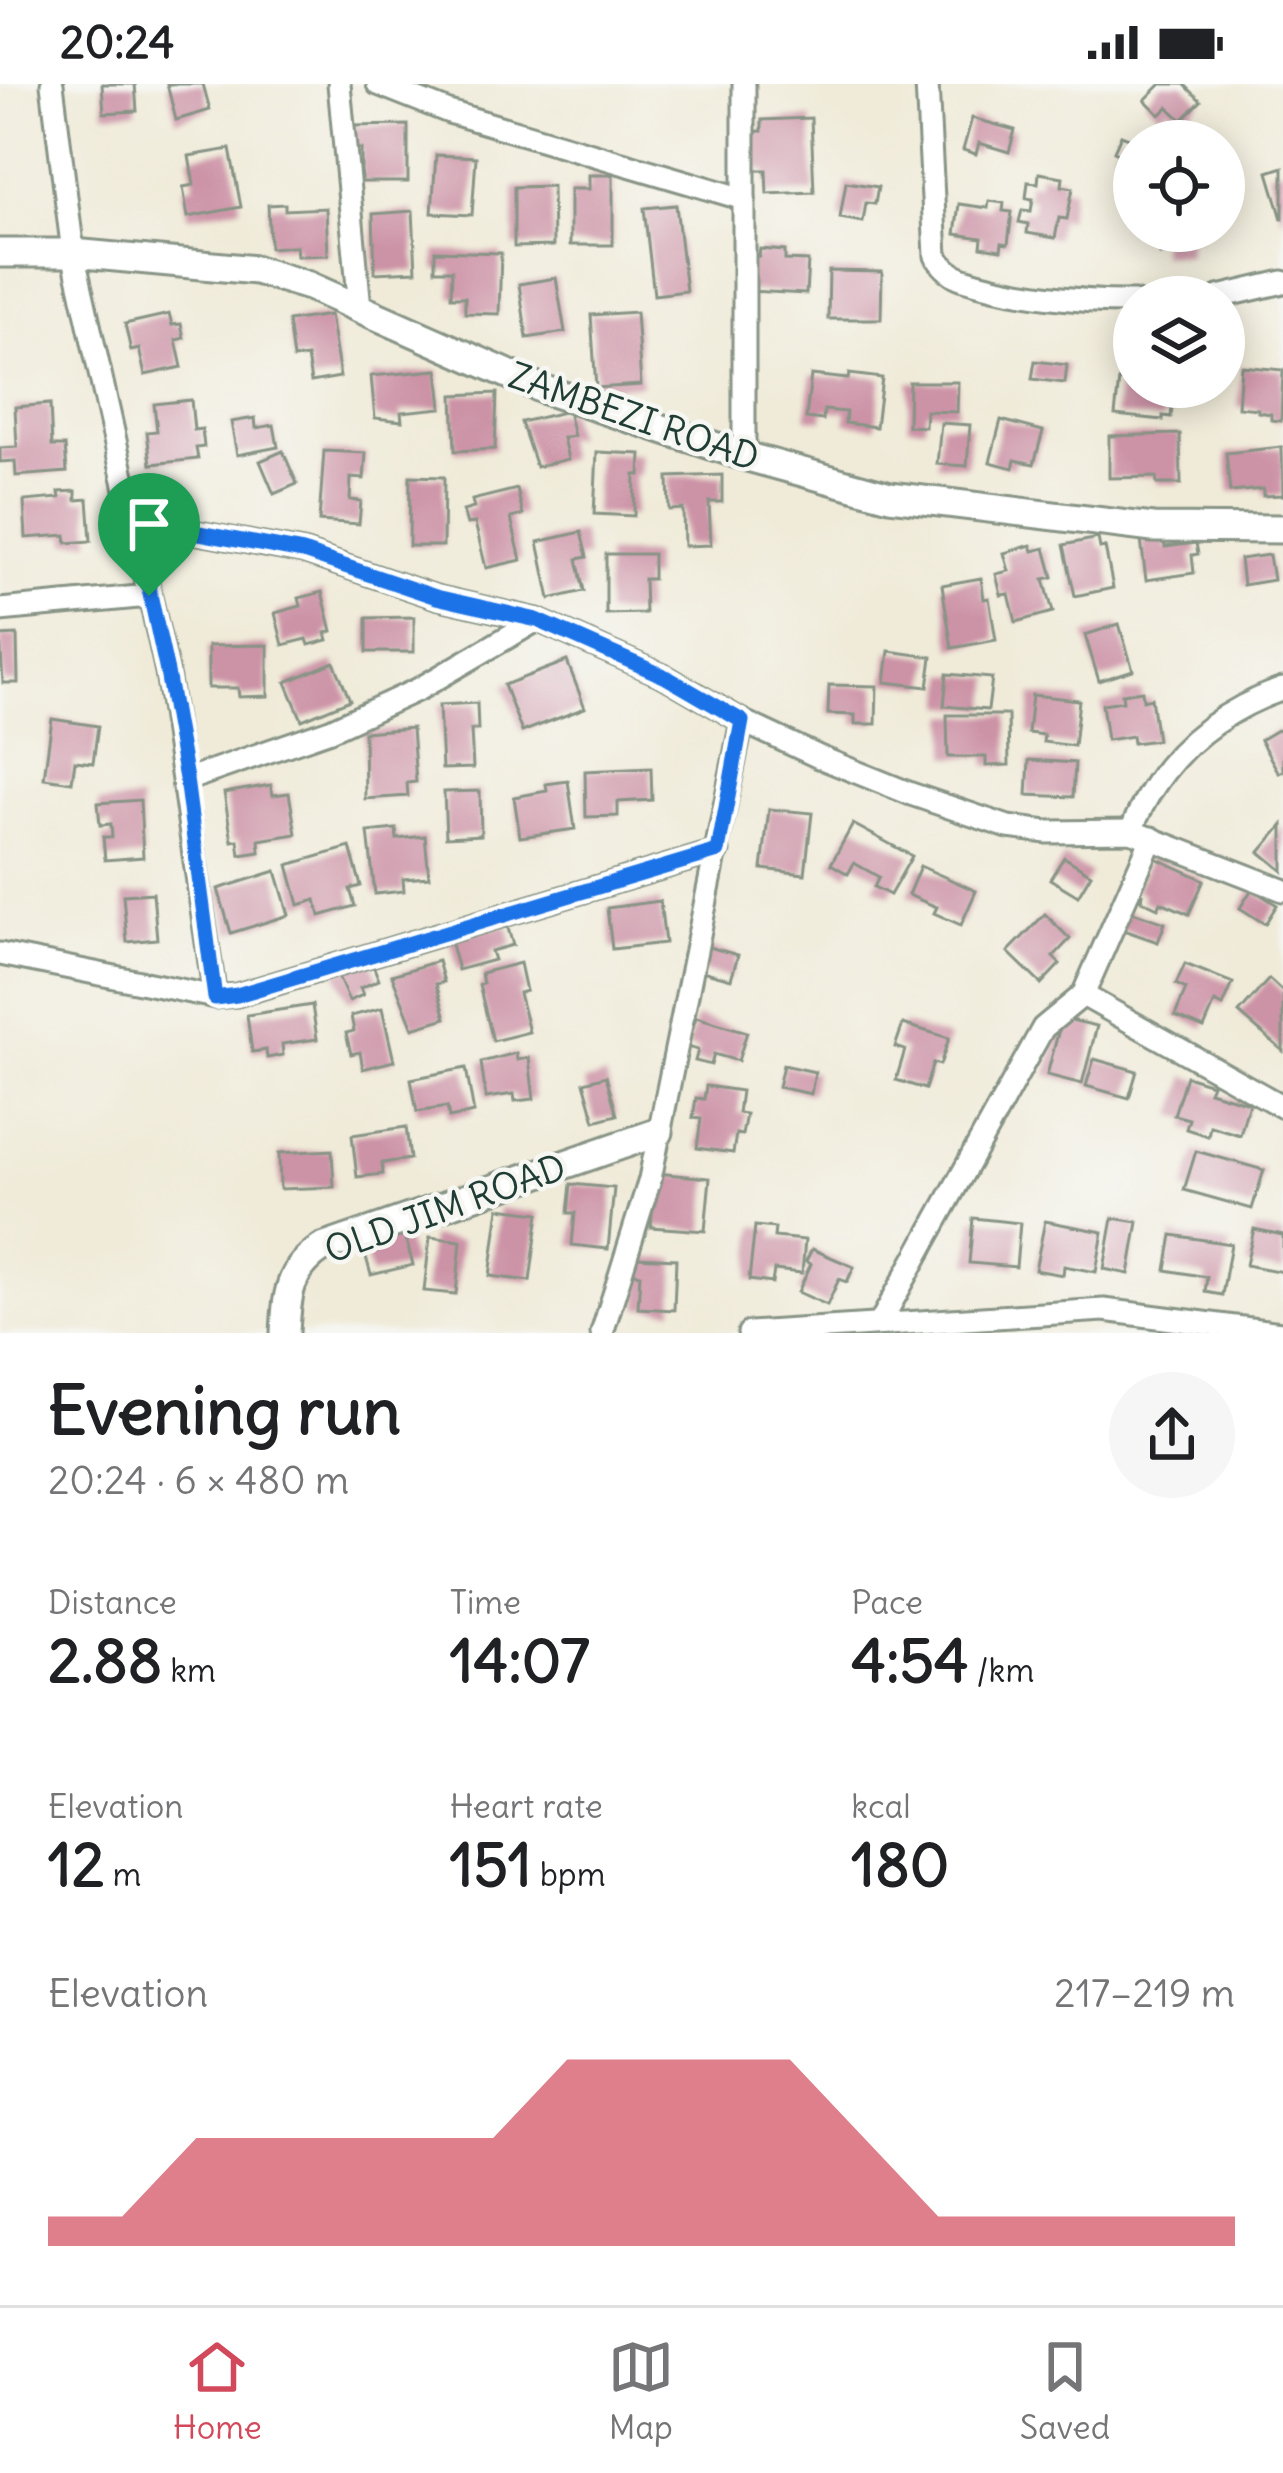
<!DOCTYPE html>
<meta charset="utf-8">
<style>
:root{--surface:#fff;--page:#f6f6f6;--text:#202124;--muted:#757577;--line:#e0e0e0;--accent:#d1495b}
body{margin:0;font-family:Delius,sans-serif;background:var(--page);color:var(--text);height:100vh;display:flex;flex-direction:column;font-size:45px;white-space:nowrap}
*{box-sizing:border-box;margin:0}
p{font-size:39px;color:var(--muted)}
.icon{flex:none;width:66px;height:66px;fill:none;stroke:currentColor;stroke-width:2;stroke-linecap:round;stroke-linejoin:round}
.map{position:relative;height:1249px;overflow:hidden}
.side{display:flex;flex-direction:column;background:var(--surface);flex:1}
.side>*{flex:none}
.controls{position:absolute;left:1113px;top:36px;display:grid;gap:24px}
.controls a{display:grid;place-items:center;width:132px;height:132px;border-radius:50%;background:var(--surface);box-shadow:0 6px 30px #0003;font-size:60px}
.pin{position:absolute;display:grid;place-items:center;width:102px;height:102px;color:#fff;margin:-123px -51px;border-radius:50% 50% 50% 0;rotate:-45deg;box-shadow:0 0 12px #0007}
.pin .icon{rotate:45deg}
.round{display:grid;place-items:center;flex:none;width:126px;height:126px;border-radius:63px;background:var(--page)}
.overview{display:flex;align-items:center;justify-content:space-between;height:204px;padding:0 48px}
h1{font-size:66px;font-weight:700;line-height:90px}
.stats{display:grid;grid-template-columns:repeat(3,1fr);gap:18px;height:204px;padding:12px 48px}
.stats div{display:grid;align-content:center}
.stats b{font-size:60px;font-weight:700}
.stats small{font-size:33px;font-weight:400}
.stats p{font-size:33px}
.chart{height:336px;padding:24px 48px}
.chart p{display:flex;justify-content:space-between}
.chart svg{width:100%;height:216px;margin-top:12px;fill:var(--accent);opacity:.7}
.status{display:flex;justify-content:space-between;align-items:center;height:84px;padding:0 60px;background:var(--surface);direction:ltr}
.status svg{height:33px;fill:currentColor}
.menu{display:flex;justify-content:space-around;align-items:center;height:168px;border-top:3px solid var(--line);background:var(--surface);font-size:33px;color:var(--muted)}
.menu a{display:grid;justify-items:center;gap:6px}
.menu .current{color:var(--accent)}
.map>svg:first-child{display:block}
.building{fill:#cc92a6}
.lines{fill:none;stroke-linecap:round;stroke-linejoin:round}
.minor-casing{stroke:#889486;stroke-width:27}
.tertiary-casing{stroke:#889486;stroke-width:33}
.minor{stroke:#fff;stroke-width:21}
.tertiary{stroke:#fff;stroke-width:27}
.route-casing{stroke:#fff;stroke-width:24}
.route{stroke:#1a73e8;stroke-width:15}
.labels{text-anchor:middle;stroke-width:9;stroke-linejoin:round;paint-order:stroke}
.street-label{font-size:36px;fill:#1f3d34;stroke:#f6f6f2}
</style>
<div class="status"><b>20:24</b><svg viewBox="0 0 49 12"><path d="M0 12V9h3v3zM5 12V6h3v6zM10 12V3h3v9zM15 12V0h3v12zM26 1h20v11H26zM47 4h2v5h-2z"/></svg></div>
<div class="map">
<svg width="1283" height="1249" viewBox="0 0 1283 1249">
<rect width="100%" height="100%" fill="#f6f6f2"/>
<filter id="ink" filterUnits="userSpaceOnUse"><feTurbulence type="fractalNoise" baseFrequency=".00833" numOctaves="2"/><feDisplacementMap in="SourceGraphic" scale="24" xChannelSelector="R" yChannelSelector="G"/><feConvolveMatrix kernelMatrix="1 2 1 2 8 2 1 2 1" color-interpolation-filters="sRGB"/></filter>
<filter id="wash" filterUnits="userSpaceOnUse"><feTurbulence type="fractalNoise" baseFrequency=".004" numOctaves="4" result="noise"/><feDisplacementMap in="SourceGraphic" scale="48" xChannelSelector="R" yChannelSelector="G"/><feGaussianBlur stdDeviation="2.7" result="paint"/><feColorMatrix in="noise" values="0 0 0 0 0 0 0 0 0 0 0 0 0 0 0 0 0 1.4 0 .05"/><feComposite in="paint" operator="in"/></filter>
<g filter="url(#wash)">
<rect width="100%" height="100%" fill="#f0ebd9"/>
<g id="blocks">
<g class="building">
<path d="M102,0H135L137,27L104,29Z"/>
<path d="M167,0H203L210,26L176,36Z"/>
<path d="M1161,0H1184L1201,17L1182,36L1168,23L1160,31L1145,16Z"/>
<path d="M811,34L814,108L767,110L766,86H751L749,48L762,47V36Z"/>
<path d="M972,34L1015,46L1009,68L979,59L976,70L963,66Z"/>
<path d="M408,41V98H361V65L351,64V42Z"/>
<path d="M1121,51L1134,56V76L1114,67Z"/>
<path d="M230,65L241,123L188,133L183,103L194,101L189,72Z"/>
<path d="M436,71L476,73L472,131L432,129Z"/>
<path d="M1283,83V135H1282L1268,88Z"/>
<path d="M1039,89L1063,93L1062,102L1073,104L1067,135L1059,134L1055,154L1027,149L1028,140L1019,138L1022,126L1031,127L1033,115L1026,114L1028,98L1038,99Z"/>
<path d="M589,91H613V161H570V105H589Z"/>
<path d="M846,98L878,103L875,120L866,119L863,138L840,134Z"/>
<path d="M552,102L553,162L514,163V103Z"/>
<path d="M989,117L1004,119L1003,127L1012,128L1008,160L1002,159L1001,166L981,163L982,154L955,150L959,120L988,124Z"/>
<path d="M285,120V126L326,124L328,171L297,172L296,162L270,164L268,121Z"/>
<path d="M676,121L686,207L654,211L644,124Z"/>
<path d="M413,127L416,187L375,189L373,130Z"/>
<path d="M1160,147H1200V154H1189V171L1160,170Z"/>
<path d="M760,165L785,167V176L808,177L806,210L747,207L749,172H759Z"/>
<path d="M435,167L501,169L499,230L465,229V213H451L452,186H435Z"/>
<path d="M829,187L882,188L881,235H828Z"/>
<path d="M556,194L565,248L527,254L519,200Z"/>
<path d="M636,228L641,301L596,304L591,231Z"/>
<path d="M169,230L172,241L181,240L184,254L176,256L182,283L145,291L139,265L131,267L125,240Z"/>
<path d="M330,231L340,293L311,298L307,273L293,275L288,237Z"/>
<path d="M1035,277L1067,281L1065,299L1032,295Z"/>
<path d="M1241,282L1283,286L1281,337L1271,336V330L1258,328V325L1238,323Z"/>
<path d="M438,286L442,324L401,328L402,337L375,334L371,292Z"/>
<path d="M849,290L882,294L876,343L845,339L846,328L824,326L823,336L806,334L811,291L848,295Z"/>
<path d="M1119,296L1134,298V303H1174L1171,333L1163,332V336L1115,331Z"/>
<path d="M909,298H958L957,328L926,327L925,343L908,342Z"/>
<path d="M497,309L495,365L455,367L453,311Z"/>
<path d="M191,316L194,346L202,345L204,363L196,364L198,375L151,380L147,348L157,347L154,320Z"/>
<path d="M50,320L52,362H65L67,388L16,392L15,377L0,378V364L17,363L15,323Z"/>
<path d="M568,327L574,352L563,354L568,375L536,383L521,338Z"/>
<path d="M255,334L256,344L274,341L278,363L237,371L231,338Z"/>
<path d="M1001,336L1043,347L1034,380L1015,376L1013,384L990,378Z"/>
<path d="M941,339L970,341L967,382L937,380Z"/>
<path d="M1180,350L1181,400H1157L1156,393L1109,394V352Z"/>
<path d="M1282,363L1283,411L1263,412V405L1230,408L1226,369Z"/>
<path d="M283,367L297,400L274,410L260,377Z"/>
<path d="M324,367L366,369L364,395L351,394L350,416L361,417L359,440L319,437Z"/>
<path d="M597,368L641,370L640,391H635L634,432L594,430Z"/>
<path d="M722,391V418H709L711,461L684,462L683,425L669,426L668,393Z"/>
<path d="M410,392L444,393L443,462H409Z"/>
<path d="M517,405L523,431L511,434L521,476L486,484L475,439L467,440L463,427L474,424L472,416Z"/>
<path d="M76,407V416L88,415L91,457L67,459L66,451L26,454L24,417L60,414L59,408Z"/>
<path d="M581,448L587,473L577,475L584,507L550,515L538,458Z"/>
<path d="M1163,453L1165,463L1196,459L1198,470L1192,471L1194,489L1146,496L1141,456Z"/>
<path d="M1098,454L1100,464L1105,463L1113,504L1075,512L1064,461Z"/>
<path d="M1031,461L1033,467L1045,464L1053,493L1044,495L1053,528L1016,538L1009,510L1001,511L996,490L1009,487L1004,469Z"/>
<path d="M606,470H653V495H644L645,529L606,530Z"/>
<path d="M1269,471L1273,496L1243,501L1240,475Z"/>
<path d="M981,494L984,515L989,514L996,556L952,564L942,501Z"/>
<path d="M322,508L332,547L326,549L328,556L309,561L307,555L283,561L275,529L301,522L299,514Z"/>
<path d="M414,533V568H367V534Z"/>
<path d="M1119,540L1133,586L1099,597L1085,551Z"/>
<path d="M17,551L18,599H3L0,552Z"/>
<path d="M268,561V612L239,613L238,604H208V562Z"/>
<path d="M889,567L932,573L928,603L885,598Z"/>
<path d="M567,577L585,624L522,648L504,601Z"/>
<path d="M334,578L350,616L302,636L286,598Z"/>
<path d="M947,590L992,594L988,626L944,622Z"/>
<path d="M829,601L877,602L876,640H855V631L828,630Z"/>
<path d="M1142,607L1143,616L1151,614L1157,656L1133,659L1132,652L1107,656L1102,620L1123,617L1122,610Z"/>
<path d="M1032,611L1079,616L1074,662L1043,658L1044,651L1028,649Z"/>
<path d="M477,619L478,646H471L473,684L442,685L439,621Z"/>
<path d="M947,631H1008L1009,681L986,682V673H948Z"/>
<path d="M52,635L98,642L93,679L75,677L72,698L44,694Z"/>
<path d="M412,644L416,698L407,699L408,712L365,715L364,648Z"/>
<path d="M1277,646L1283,649V687L1279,689L1260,656Z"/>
<path d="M1029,676L1075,679L1073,713L1027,711Z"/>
<path d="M651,684L652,716L618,718V732L586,733L585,687Z"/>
<path d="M568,697L575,745L520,753L514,713L547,707L546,700Z"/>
<path d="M271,701L273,711L289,709L296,750L259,756L260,768L240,771L238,756L232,757L224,709Z"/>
<path d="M480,707L481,751L446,753L444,708Z"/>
<path d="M140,716L143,773L105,776L103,753H112L111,740L100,741L98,719Z"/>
<path d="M769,725L812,729L805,790L762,785Z"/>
<path d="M853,740L912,772L890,811L874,803L879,793L854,779L848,790L831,780Z"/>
<path d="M1283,741V787L1260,768Z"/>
<path d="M396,745L397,755L425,752L429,793L403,795L404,807L375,810L368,748Z"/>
<path d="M350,763L361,802L350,805L355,822L320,832L316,816L299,821L288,781Z"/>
<path d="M1151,772L1204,796L1189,830L1161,818L1158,824L1141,816L1143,810L1135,806Z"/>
<path d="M1064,773L1091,790L1078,812L1050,795Z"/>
<path d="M920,782L976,807L961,841L934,829L937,823L908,811Z"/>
<path d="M276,787L289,831L231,849L218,805Z"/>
<path d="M1252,805L1277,821L1265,840L1240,824Z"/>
<path d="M153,809L157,855L127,858L123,811Z"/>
<path d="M660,817L665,859L612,865L607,824Z"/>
<path d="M1121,824L1165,839L1158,858L1115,843Z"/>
<path d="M1045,830L1070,855L1053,873L1060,880L1041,900L1008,868Z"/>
<path d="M507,841L513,861L491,867L494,876L458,886L449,853Z"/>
<path d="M705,862L738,871L731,895L698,886Z"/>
<path d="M370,874L379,896L360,904L363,911L349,917L336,888Z"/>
<path d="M438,877L444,898L436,900L446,934L413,944L392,891Z"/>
<path d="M520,879L526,907L519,909L529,948L493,957L479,901L483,900L481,889Z"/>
<path d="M1185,880L1233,899L1223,922L1215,918L1204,944L1175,932L1186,905L1176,900Z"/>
<path d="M1269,895L1283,908V967L1239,929Z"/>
<path d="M312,921L317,955L282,960L283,971L267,974L266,966L252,968L247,931Z"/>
<path d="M382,924L394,977L363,985L360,968L351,970L346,949L354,947L351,932Z"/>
<path d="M696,933L747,948L738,977L714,970L711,981L695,977L698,966L687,963Z"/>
<path d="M1062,934L1097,942L1082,1000L1047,991Z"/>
<path d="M903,940L949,954L940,981L933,979L925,1005L896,996L905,966L895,963Z"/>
<path d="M516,969L517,976L529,974L534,1015L515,1017L514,1010L486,1014L481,978Z"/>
<path d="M1094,975L1137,987L1129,1014L1086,1002Z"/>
<path d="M783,981L815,988L811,1010L778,1003Z"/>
<path d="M466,984L474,1029L449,1034L447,1023L417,1028L411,995Z"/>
<path d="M606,992L617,1031L595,1037L584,998Z"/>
<path d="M1186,992L1212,1000L1209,1007L1249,1019L1240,1051L1210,1042L1208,1052L1186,1045L1189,1035L1174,1031Z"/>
<path d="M706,1002L741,1007L738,1029L746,1030L742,1051L736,1050L733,1069L697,1064L701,1035L693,1034L696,1014L704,1015Z"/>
<path d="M406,1043L410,1075L382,1079L383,1090L357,1093L352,1051Z"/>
<path d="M332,1066L334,1103L280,1105L279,1069Z"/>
<path d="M1196,1067L1264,1086L1252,1125L1184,1106Z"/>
<path d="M655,1089L710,1094L705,1147L651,1143Z"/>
<path d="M571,1100L614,1104L608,1165L572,1161L575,1129H568Z"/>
<path d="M499,1124L539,1129L530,1197L490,1192Z"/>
<path d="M973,1134L1020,1139L1016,1183L969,1179Z"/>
<path d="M1113,1134L1138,1138L1129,1190L1104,1185Z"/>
<path d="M1045,1137L1103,1148L1096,1188L1064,1182L1063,1191L1035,1186Z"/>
<path d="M755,1142L775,1144L774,1153L805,1156L802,1189L774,1186L772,1199L749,1196Z"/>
<path d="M403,1144L413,1181L371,1191L361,1155Z"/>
<path d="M1254,1145L1283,1151V1188L1246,1181Z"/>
<path d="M1172,1151L1231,1160L1222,1211L1205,1208L1207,1193L1166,1186Z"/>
<path d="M430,1153L461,1157L456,1210L424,1207Z"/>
<path d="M812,1165L854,1183L847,1198L839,1195L827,1221L798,1208L811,1180L806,1177Z"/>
<path d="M635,1173L676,1175L674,1226L638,1224L640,1190L634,1189Z"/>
</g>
</g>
</g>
<g filter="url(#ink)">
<use href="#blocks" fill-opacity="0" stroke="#889486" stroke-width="3"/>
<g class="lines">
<defs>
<g id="minor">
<path d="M52,0L73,169L167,588L215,913"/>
<path d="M339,0L360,224"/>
<path d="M378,0L449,28L744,115"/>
<path d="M927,0L936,172C943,183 951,191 964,195C1010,210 1086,219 1134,218"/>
<path d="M1219,213L1283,198"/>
<path d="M744,372V0"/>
<path d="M133,437L303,468L436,513L537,536L666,593L742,637L819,673L911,710L1008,743L1047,748L1131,747L1283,806"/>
<path d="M0,526L149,512"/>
<path d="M186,696L330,646L419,605L537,536"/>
<path d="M1131,747C1159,676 1212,630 1283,605"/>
<path d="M0,870L215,913L237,911L718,767"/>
<path d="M1083,911L1283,1023"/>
<path d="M880,1239L1043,944L1083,911L1152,754"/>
<path d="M602,1249L650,1095L742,637"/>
<path d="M749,1249L1104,1226L1281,1249"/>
</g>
<g id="tertiary">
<path d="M0,169H73L256,186L309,202L542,305L744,372L890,412L1153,444L1283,445"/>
<path d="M285,1249C287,1212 288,1186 322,1164L659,1048"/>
</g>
</defs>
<use href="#minor" class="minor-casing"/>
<use href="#tertiary" class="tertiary-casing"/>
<use href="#minor" class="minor"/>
<use href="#tertiary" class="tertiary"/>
</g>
</g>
<g class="lines" filter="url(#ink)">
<defs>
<path id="route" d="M134,437L303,468L436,513L537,536L666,593L742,637L718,767L237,911L215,914L186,695L167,588Z"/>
</defs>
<use href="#route" class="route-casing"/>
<use href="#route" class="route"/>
</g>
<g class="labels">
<g class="street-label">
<text transform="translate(634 332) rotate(19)" y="13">ZAMBEZI ROAD</text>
<text transform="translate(445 1124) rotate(-20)" y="13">OLD JIM ROAD</text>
</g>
</g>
</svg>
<div class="controls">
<a><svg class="icon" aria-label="locate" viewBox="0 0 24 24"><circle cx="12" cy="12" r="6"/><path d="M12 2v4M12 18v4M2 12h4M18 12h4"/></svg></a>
<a><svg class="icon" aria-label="layers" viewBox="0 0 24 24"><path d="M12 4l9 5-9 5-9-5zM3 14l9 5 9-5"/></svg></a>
</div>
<div class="pin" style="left:149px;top:512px;background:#1e9e55"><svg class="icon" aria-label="arrive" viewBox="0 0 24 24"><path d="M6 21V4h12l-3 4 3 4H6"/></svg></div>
</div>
<section class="side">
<div class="overview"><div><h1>Evening run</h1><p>20:24 · 6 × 480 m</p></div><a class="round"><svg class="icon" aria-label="share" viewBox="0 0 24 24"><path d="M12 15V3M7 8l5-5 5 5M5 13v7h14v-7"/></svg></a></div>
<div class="stats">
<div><p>Distance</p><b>2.88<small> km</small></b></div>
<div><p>Time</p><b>14:07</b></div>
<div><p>Pace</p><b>4:54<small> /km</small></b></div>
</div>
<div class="stats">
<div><p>Elevation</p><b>12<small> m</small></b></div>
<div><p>Heart rate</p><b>151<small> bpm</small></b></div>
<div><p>kcal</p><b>180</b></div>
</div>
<div class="chart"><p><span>Elevation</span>217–219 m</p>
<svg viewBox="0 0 160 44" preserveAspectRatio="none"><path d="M0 44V38L10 38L20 22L30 22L40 22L50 22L60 22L70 6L80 6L90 6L100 6L110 22L120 38L130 38L140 38L150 38L160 38V44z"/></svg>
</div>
</section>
<nav class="menu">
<a class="current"><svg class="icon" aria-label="home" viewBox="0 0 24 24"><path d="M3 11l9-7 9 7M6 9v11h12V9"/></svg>Home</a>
<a><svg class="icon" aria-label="map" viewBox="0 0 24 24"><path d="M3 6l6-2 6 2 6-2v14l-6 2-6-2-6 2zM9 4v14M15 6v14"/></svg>Map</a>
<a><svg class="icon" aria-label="saved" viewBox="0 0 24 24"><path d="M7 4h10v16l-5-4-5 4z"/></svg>Saved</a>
</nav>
